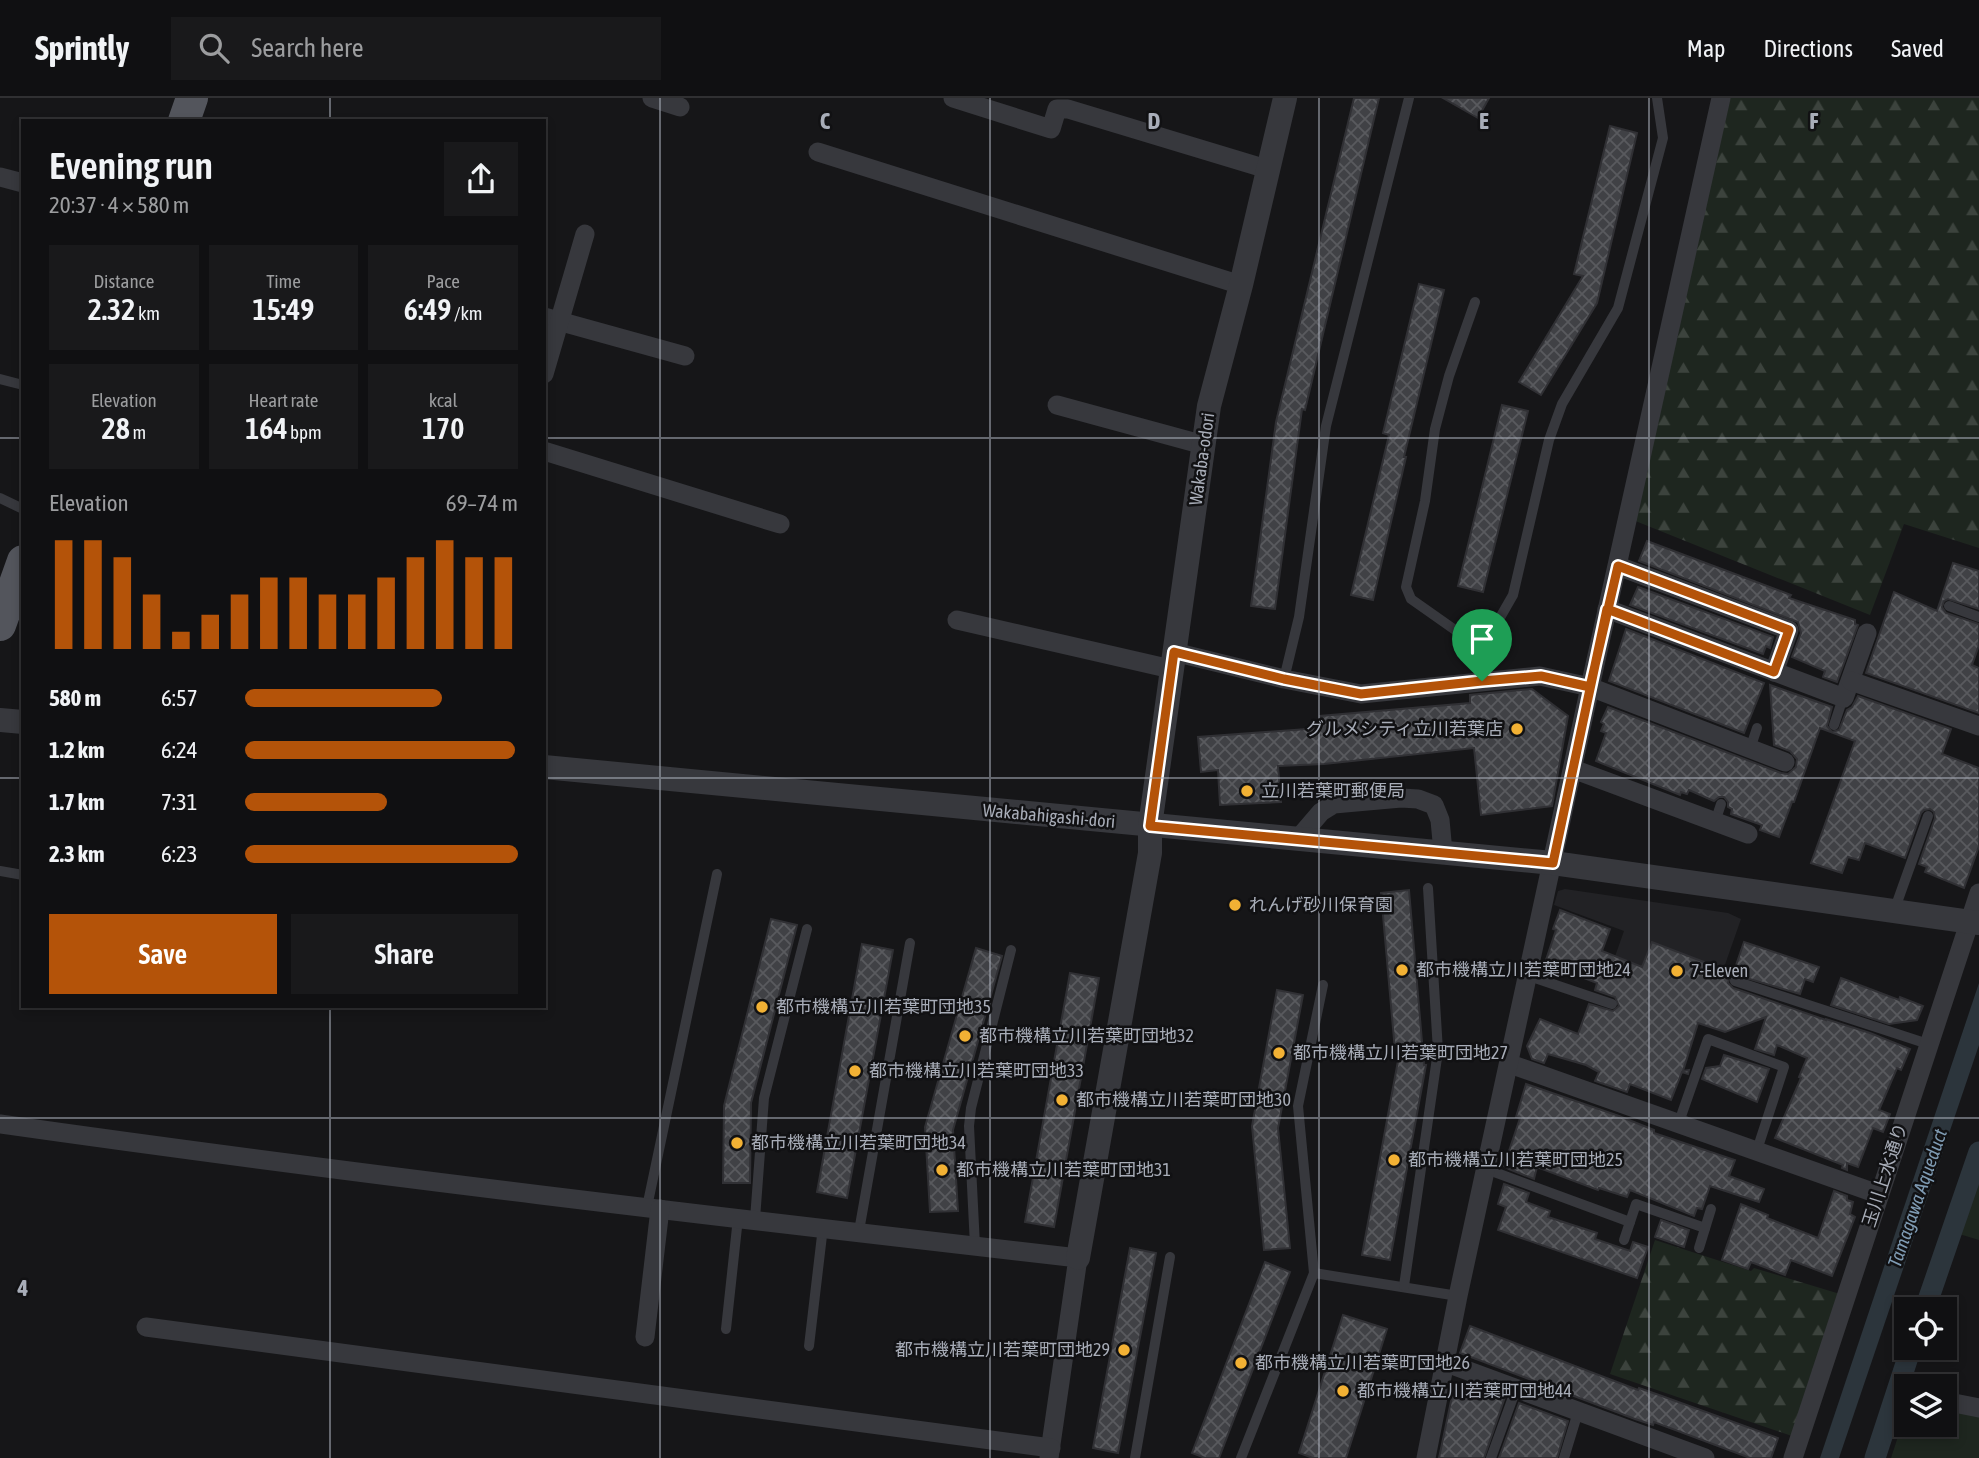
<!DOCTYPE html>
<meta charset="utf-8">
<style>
:root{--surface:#101012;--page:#19191b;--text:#f1f3f6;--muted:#9c9d9f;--line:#303032;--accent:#b45309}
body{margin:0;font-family:"Asap Condensed","Noto Sans JP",sans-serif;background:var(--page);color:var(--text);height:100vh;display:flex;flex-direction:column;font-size:26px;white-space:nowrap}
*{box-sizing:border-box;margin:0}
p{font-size:23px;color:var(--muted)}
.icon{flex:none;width:38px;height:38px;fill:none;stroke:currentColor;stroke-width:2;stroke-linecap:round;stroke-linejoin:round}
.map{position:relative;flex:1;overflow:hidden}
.side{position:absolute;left:21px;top:21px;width:525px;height:889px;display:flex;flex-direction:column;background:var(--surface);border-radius:0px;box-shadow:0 4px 10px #0003,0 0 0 2px var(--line)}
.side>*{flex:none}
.fabs{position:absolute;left:1894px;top:1199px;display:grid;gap:14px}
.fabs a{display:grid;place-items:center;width:63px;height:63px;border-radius:0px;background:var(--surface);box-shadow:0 4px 10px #0003,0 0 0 2px var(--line);font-size:35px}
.pin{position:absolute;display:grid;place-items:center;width:60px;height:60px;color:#fff;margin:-72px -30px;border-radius:50% 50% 50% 0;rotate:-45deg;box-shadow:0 0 7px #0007}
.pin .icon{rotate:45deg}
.round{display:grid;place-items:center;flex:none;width:74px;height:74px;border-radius:0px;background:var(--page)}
.headline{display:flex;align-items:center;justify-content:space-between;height:119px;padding:0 28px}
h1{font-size:38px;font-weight:600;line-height:52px}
.metrics{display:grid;grid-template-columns:repeat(3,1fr);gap:10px;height:119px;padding:7px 28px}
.metrics div{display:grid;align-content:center;border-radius:0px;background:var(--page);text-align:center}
.metrics b{font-size:30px;font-weight:600}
.metrics small{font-size:19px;font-weight:400}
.metrics p{font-size:19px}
.chart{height:196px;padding:14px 28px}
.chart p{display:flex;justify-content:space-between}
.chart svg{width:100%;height:126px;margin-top:7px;stroke:var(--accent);stroke-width:6}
.primary-button{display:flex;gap:14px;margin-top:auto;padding:14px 28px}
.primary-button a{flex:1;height:80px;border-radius:0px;background:var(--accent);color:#fff;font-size:28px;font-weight:600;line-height:80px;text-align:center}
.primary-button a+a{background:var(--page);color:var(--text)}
ul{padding:0 28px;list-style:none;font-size:23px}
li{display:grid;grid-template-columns:112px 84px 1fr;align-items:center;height:52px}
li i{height:18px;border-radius:9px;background:var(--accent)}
header{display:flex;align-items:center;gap:42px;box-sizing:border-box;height:98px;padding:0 35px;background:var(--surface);border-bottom:2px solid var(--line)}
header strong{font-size:33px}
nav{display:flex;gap:38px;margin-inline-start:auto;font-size:24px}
.search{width:490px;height:63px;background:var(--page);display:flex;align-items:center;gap:18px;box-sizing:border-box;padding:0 24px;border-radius:0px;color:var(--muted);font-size:26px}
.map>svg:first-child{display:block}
.built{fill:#222225}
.forest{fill:url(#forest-firs)}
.green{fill:#1e261f}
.water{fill:#2c353c}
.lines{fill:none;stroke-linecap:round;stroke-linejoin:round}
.canal{stroke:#2c353c;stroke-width:21}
.building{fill:url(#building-cross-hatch);stroke:#303034;stroke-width:2}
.service{stroke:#37383d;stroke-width:10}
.minor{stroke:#37383d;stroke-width:19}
.tertiary{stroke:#37383d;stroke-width:24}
.primary{stroke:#53555c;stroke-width:32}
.route-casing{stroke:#fff;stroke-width:14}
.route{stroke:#b45309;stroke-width:9}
.grid{fill:none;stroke:#a8adb8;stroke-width:2;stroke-opacity:0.55}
.poi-dot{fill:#f2b134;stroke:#111113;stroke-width:2.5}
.labels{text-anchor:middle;stroke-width:5;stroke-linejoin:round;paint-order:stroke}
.street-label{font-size:18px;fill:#a8adb8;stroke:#111113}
.poi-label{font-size:18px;fill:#a8adb8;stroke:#111113;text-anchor:start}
.water-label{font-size:19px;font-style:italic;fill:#7f9bb3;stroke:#111113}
.grid-label{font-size:23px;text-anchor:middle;font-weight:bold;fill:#a8adb8;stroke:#111113;stroke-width:5;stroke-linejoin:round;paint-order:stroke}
</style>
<header>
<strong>Sprintly</strong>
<div class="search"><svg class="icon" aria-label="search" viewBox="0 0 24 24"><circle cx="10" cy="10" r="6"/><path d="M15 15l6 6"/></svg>Search here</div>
<nav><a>Map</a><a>Directions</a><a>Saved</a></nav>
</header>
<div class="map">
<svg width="1979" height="1360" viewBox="0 0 1979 1360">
<defs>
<pattern id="forest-firs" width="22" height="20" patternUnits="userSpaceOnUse" patternTransform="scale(1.75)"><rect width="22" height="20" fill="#1e261f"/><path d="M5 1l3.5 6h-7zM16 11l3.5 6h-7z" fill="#3c433d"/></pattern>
<pattern id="building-cross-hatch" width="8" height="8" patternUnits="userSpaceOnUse" patternTransform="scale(1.75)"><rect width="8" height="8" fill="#404145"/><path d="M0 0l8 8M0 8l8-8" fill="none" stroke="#595a5e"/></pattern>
</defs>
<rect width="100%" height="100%" fill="#161618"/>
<path class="built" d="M1565,791L1728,815L1741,821L1712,904L1612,867L1624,833L1554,807L1558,793Z"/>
<g class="forest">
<path d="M1726,0H1979V450L1904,426L1870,517L1633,422Z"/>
<path d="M1655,1142L1751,1173L1754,1170L1840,1196L1792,1338L1610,1276Z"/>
</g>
<g class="green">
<path d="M1979,1074V1142L1959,1136Z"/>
<path d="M1944,1306L1979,1313V1360H1891L1906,1314V1326H1944Z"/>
</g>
<path class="water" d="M1979,885V947L1839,1360H1820Z"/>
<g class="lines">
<g class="canal">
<path d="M1925,1211L1979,1054"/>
<path d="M1875,1360L1911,1250"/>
</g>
</g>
<g class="building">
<path d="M1354,0H1379L1305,312L1302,311L1275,511L1251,508L1276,324Z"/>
<path d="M1443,0H1489L1478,20Z"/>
<path d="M1610,28L1637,35L1597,205L1541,297L1519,284L1583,178L1574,176Z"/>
<path d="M1419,186L1444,192L1404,359H1406L1373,502L1351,497L1389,337L1383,335Z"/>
<path d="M1502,307L1528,313L1483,494L1458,488Z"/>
<path d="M1647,443L1791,497L1789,500L1855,522V526L1858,527L1837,584L1823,579L1825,573L1792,559L1801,535L1798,524L1639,463Z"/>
<path d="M1953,465L1979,473V511L1948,501L1944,503L1942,509L1946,515L1979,526V547L1972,567L1979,570V615L1866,575L1894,494L1937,513Z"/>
<path d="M1638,489L1773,539L1770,550L1766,548L1763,556L1630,507Z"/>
<path d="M1626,531L1764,585L1744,635L1609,583Z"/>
<path d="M1770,587L1832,609L1827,628L1832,634L1839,632L1847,612L1852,609L1858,598L1951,631L1942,656L1979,670V748L1964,790L1925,774L1927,769L1919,766L1935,720L1934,714L1930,711L1924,712L1921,715L1905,760L1865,745L1859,762L1848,759L1842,775L1811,765L1855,643L1820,630L1794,704H1792L1779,739L1760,732L1762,727L1731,716L1732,711L1728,709V704L1724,699H1719L1714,703L1689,692L1687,696L1681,694L1680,697L1596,663L1606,635L1601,633L1604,626L1601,624L1608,609L1781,675L1788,676L1796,669L1797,661L1790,653L1774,647Z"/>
<path d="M1532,591L1568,618L1552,708L1481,717L1474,650L1324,666L1278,668L1281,704L1220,707L1218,672L1201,674L1198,639L1321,630L1320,618L1470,605V597Z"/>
<path d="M1409,792L1424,967H1426L1390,1162L1362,1157L1400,952L1395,953L1381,795Z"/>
<path d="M1560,812L1610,831L1602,853L1642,869L1652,844L1704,864V868L1730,878L1728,885L1733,890L1826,922V921L1870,935L1910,951L1901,972L1897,970L1879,1012L1890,1016L1883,1034L1873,1030L1858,1069L1847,1065V1072L1842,1070L1843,1067L1775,1040L1801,980L1799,979L1807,960L1777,947L1774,957L1755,951L1766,919L1725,934L1698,925L1683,973L1689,972L1688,976L1682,974L1671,1002L1630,986L1627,994L1595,983L1599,974L1586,967L1548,956L1544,965L1532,961L1527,948L1540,921L1578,936L1589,906L1613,913L1619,908L1615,899L1595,892L1597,885L1545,865L1556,832L1553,831Z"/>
<path d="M771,821L797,827L751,1005L750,1085H723L724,1008Z"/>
<path d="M1744,844L1819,869L1813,884L1805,881L1800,896L1733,876Z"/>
<path d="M862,846L893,852L847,1100L817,1094Z"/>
<path d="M976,850L1002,858L953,1032L958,1113L930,1114L925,1029Z"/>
<path d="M1070,875L1099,880L1054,1129L1025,1124Z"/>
<path d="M1841,880L1899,902L1900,899L1923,908L1917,922L1889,926L1831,907Z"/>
<path d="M1277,892L1303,897L1278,1030L1290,1150L1264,1152L1252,1028Z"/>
<path d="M1724,957L1769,971L1757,1004L1702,981L1706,970L1720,968Z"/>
<path d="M1526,986L1619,1018L1654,1032V1035L1735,1062L1729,1078L1764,1091L1759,1104L1710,1088L1702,1111L1697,1110L1694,1118L1630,1092L1627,1099L1599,1090L1598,1092L1537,1069L1534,1081L1509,1071L1504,1068L1520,1020L1516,1019Z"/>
<path d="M1504,1086L1529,1095L1526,1104L1550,1113L1548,1119L1597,1135L1595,1141L1630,1153L1633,1144L1648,1149L1637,1180L1498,1132L1506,1109L1498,1106Z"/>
<path d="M1834,1093L1847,1098V1102L1853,1104L1850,1116L1855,1119L1832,1178L1791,1162L1785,1177L1751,1164L1748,1171L1722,1162L1741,1106L1768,1117L1767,1120L1818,1140Z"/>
<path d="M1661,1122L1689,1132L1684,1149L1655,1139Z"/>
<path d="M1130,1150L1156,1155L1118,1355L1093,1350Z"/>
<path d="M1265,1164L1290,1174L1219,1360H1205L1192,1355Z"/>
<path d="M1343,1217L1387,1231L1346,1360H1313L1299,1355Z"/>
<path d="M1470,1228L1638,1292L1639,1290L1659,1297L1778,1340L1771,1360H1750L1654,1324L1653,1327L1635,1321L1460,1255Z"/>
<path d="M1454,1289L1505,1299L1484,1360H1439Z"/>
<path d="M1519,1305L1568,1323L1557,1360H1499Z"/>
</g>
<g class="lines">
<g class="service">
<path d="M1475,204L1449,278L1435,331L1425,403L1406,489L1411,501L1482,551"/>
<path d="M0,281L23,287"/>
<path d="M0,400L23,411"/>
<path d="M1949,508L1979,519"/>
<path d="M1284,581L1299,519L1326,328L1409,0"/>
<path d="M1482,583V551L1513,497L1549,342L1562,306L1618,210L1663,40L1657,0"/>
<path d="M1834,627L1843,600"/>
<path d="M1750,651L1757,630"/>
<path d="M1715,724L1721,706"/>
<path d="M0,773L23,777"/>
<path d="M1894,813L1928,718"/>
<path d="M1529,878L1612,906"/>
<path d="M1735,883L1928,946"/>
<path d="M1679,1024L1708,941L1784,969L1757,1052"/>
<path d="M1486,1071L1630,1124"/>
<path d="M647,1109L717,776"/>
<path d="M755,1121L764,1000L807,831"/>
<path d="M859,1133L910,845"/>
<path d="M1624,1142L1636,1106L1705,1130"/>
<path d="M975,1148L969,1028L971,1010L1011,852"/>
<path d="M1699,1150L1711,1111"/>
<path d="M1314,1175L1458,1198"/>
<path d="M1404,1188L1438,953L1428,790"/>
<path d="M726,1231L738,1120"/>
<path d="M809,1248L823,1129"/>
<path d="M1135,1360L1170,1159"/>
<path d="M1241,1360L1314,1175L1298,1008L1323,887"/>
<path d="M1491,1360L1516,1291"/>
<path d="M1564,1360L1578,1314"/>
</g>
<g class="minor">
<path d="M652,0L680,9"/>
<path d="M953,0L1051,31L1057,11H1068L1270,72"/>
<path d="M818,54L1241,187"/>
<path d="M0,79L23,85"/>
<path d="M544,219L685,258"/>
<path d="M544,276L585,136"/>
<path d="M1057,307L1204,347"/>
<path d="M544,353L780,426"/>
<path d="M1618,468L1789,532L1774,574"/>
<path d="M1607,511L1844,600L1867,535"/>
<path d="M957,522L1171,571"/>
<path d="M1174,554L1284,581L1361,596L1540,578L1590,589L1785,664"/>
<path d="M1851,583L1979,628"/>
<path d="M1573,671L1748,736"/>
<path d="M1297,742L1321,714L1334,706L1401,700L1418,701L1434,707L1440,722L1443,754"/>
<path d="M1510,966L1878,1096"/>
<path d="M0,1026C359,1077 719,1119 1078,1160L1049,1360"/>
<path d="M146,1229L1051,1350"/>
<path d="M645,1239L660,1111"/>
<path d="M1444,1264L1705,1360"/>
<path d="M1944,1303L1979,1310"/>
<path d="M1426,1360L1458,1198L1590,589L1721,0"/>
<path d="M1793,1360L1979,795"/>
</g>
<g class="tertiary">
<path d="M0,622L23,624"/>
<path d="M544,669L1553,765L1979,825"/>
<path d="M1078,1160L1150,755V728L1209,308L1241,187L1285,0"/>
</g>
<g class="primary">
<path d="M184,23L192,0"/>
<path d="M0,527L23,463"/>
</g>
</g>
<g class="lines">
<defs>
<path id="route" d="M1482,583L1361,596L1284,581L1174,554L1150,728L1553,765L1607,511L1774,574L1789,532L1618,468L1590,589L1541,578L1482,583"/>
</defs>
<use href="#route" class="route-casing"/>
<use href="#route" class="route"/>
</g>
<path class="grid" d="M330,0V23M660,0V1360M990,0V1360M1319,0V1360M1649,0V1360M0,340H23M544,340H1979M0,680H23M544,680H1979M330,908V1360M0,1020H1979"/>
<g class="poi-dot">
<circle cx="1517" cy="631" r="7"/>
<circle cx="1247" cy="693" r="7"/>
<circle cx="1235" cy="807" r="7"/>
<circle cx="1402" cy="872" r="7"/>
<circle cx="1677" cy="873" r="7"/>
<circle cx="762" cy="909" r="7"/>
<circle cx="965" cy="938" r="7"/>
<circle cx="1279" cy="955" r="7"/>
<circle cx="855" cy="973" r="7"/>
<circle cx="1062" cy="1002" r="7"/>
<circle cx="737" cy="1045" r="7"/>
<circle cx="1394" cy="1062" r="7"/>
<circle cx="942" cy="1072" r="7"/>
<circle cx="1124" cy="1252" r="7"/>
<circle cx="1241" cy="1265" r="7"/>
<circle cx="1343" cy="1293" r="7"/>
</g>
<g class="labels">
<g class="street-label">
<text transform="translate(1202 361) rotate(-82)" y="6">Wakaba-odori</text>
<text transform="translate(1049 718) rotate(5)" y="6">Wakabahigashi-dori</text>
<text transform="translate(1885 1077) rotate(-72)" y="6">玉川上水通り</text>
</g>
<g class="poi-label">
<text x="1503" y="637" text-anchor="end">グルメシティ立川若葉店</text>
<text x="1261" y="699">立川若葉町郵便局</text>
<text x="1249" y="813">れんげ砂川保育園</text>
<text x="1416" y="878">都市機構立川若葉町団地24</text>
<text x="1691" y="879">7-Eleven</text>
<text x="776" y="915">都市機構立川若葉町団地35</text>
<text x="979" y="944">都市機構立川若葉町団地32</text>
<text x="1293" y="961">都市機構立川若葉町団地27</text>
<text x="869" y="979">都市機構立川若葉町団地33</text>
<text x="1076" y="1008">都市機構立川若葉町団地30</text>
<text x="751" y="1051">都市機構立川若葉町団地34</text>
<text x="1408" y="1068">都市機構立川若葉町団地25</text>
<text x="956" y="1078">都市機構立川若葉町団地31</text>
<text x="1110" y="1258" text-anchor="end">都市機構立川若葉町団地29</text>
<text x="1255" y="1271">都市機構立川若葉町団地26</text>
<text x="1357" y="1299">都市機構立川若葉町団地44</text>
</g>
<g class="water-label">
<text transform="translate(1917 1100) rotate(-71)" y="7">Tamagawa Aqueduct</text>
</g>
</g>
<g class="grid-label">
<text x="825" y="31">C</text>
<text x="1154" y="31">D</text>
<text x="1484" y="31">E</text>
<text x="1814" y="31">F</text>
<text x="23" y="1198">4</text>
</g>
</svg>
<div class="fabs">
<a><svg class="icon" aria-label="locate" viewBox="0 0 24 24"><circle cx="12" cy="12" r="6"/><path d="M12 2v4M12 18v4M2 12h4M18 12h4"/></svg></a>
<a><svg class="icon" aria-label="layers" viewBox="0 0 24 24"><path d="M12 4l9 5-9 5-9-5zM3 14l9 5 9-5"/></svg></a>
</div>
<div class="pin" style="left:1482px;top:583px;background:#1e9e55"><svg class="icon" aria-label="arrive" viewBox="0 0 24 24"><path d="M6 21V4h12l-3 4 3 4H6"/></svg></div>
<section class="side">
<div class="headline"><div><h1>Evening run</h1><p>20:37 · 4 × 580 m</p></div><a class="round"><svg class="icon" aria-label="share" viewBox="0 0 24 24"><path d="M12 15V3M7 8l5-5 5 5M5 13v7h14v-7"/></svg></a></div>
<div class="metrics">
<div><p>Distance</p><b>2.32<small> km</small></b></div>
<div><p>Time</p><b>15:49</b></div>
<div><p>Pace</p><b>6:49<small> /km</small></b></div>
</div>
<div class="metrics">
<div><p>Elevation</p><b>28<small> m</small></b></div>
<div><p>Heart rate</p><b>164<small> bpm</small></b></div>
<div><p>kcal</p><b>170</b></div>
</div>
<div class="chart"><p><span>Elevation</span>69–74 m</p>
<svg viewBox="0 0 160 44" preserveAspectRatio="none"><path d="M5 44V6M15 44V6M25 44V12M35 44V25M45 44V38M55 44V32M65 44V25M75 44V19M85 44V19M95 44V25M105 44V25M115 44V19M125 44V12M135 44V6M145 44V12M155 44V12"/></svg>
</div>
<ul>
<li><b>580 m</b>6:57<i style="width:72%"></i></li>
<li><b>1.2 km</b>6:24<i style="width:99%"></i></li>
<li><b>1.7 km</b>7:31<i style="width:52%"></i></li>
<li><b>2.3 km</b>6:23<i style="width:100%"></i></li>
</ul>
<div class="primary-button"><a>Save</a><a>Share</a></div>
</section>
</div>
